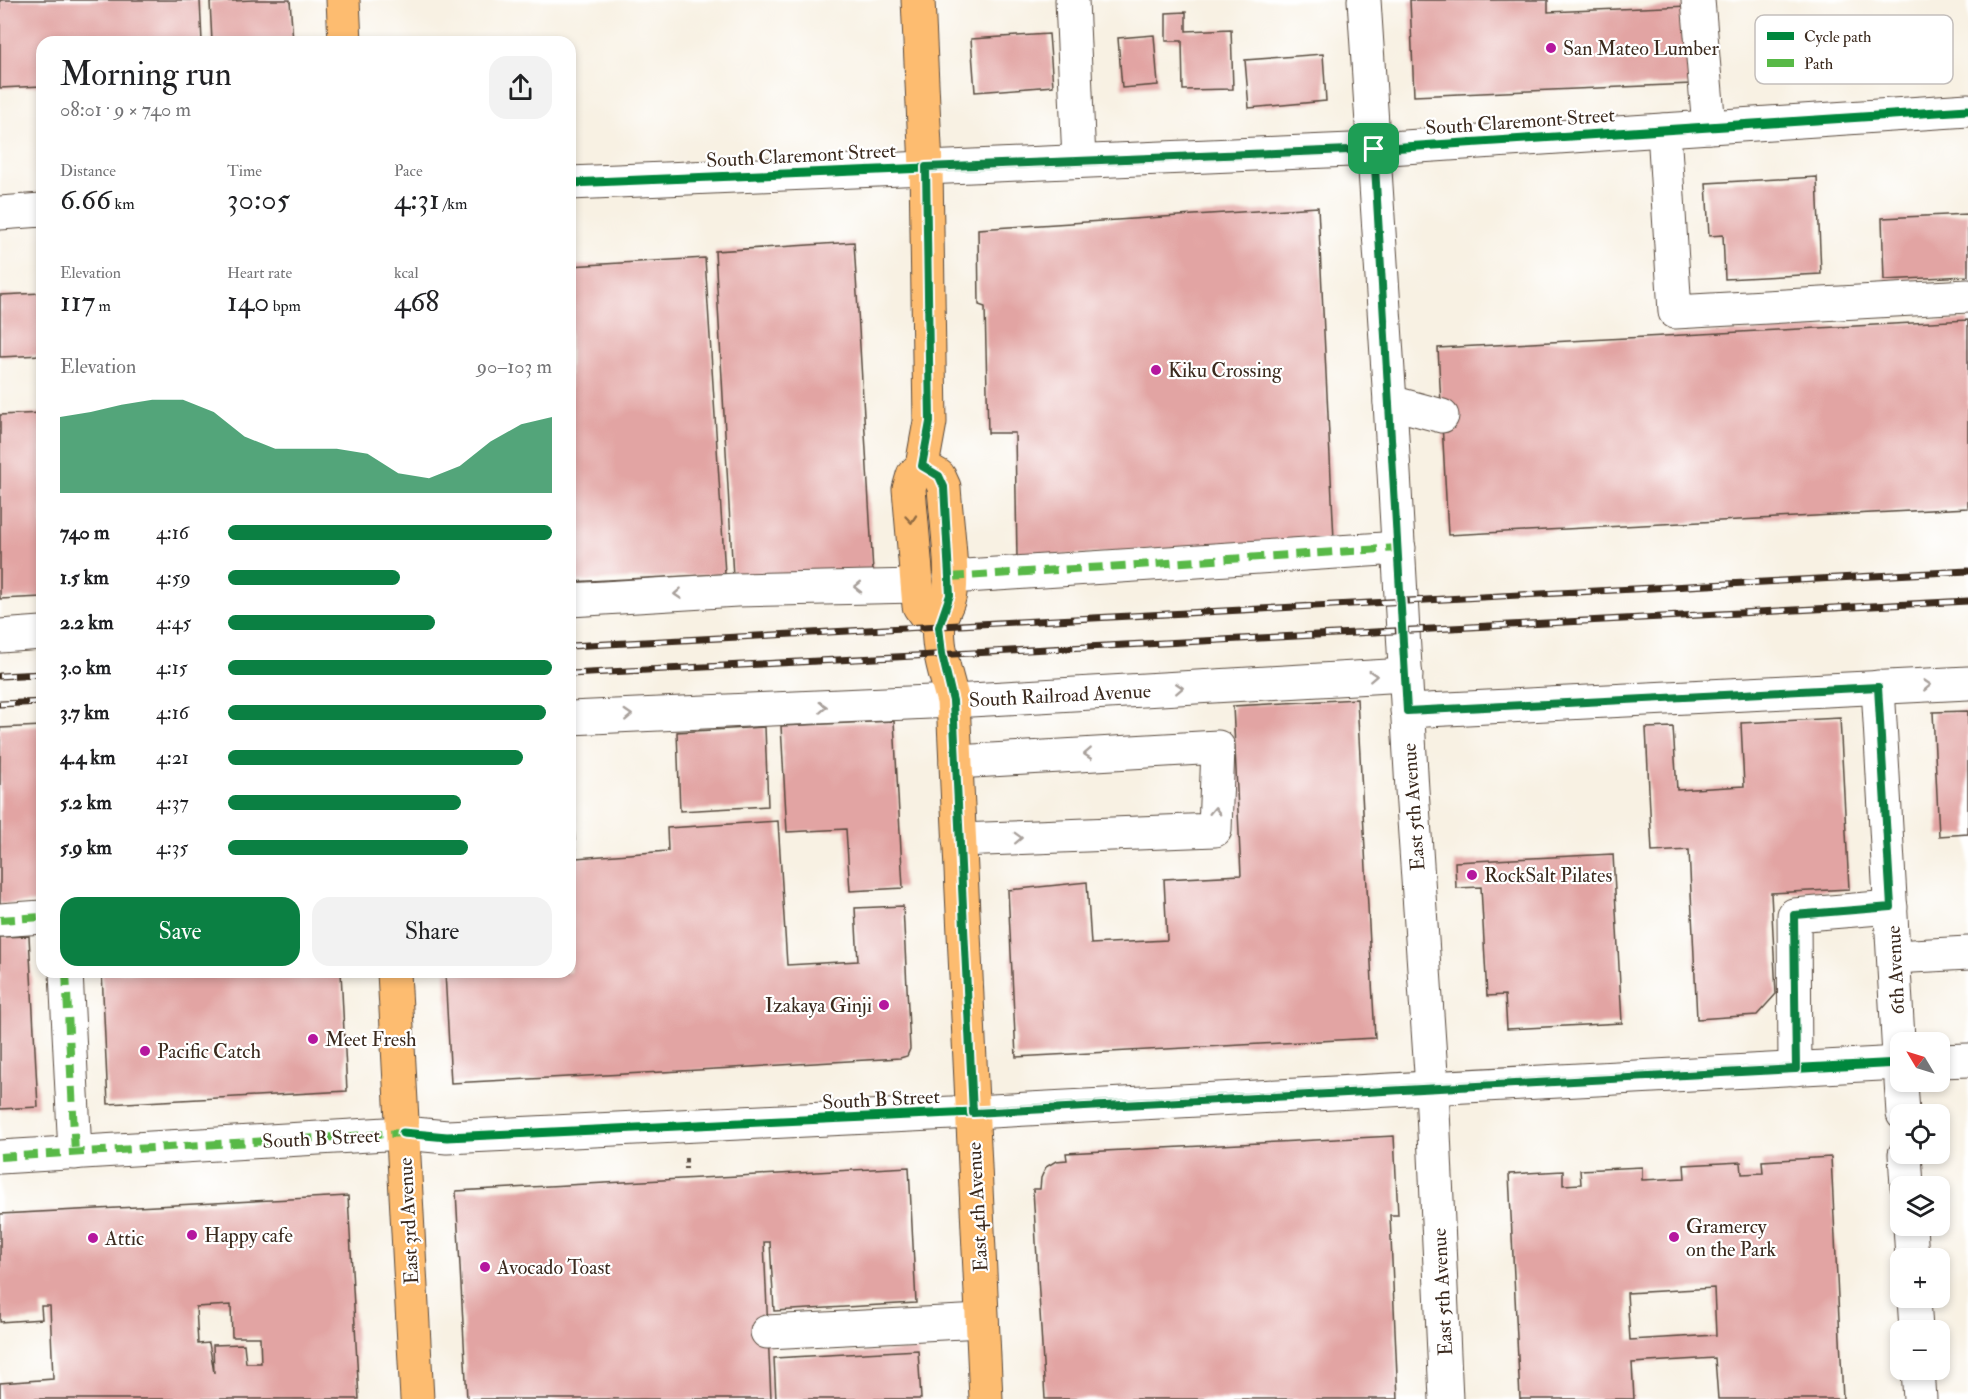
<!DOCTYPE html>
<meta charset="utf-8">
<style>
:root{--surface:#fff;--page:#f2f2f2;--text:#202124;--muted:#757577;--accent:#0b8043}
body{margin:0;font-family:"IM FELL Double Pica",serif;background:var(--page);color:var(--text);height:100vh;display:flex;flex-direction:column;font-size:22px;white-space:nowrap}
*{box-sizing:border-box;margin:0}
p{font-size:20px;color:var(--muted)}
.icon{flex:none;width:33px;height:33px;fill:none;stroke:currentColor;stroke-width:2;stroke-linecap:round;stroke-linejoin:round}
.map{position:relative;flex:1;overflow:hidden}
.panel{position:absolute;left:36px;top:36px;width:540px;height:942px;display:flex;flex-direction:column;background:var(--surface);border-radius:18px;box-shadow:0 3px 9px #0003}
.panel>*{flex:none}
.needle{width:39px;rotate:308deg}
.buttons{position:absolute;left:1890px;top:1032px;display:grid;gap:12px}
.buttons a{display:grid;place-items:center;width:60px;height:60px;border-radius:12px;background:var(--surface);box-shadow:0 3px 9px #0003;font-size:30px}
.pin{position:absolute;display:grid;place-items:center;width:51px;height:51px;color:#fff;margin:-26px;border-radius:12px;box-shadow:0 3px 9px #0006}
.round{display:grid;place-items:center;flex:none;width:63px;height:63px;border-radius:18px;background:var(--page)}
.summary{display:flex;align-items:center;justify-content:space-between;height:102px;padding:0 24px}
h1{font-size:33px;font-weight:600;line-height:45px}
.figures{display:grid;grid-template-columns:repeat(3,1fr);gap:9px;height:102px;padding:6px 24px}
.figures div{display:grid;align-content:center}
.figures b{font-size:30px;font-weight:600}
.figures small{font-size:16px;font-weight:400}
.figures p{font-size:16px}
.chart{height:168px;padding:12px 24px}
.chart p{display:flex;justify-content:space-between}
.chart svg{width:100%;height:108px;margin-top:6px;fill:var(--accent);opacity:.7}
.primary-button{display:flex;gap:12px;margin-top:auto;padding:12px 24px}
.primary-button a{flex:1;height:69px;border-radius:18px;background:var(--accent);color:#fff;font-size:24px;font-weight:600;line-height:69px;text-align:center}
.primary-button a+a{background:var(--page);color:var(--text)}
ul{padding:0 24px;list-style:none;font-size:20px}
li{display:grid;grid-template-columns:96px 72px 1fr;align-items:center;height:45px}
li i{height:15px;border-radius:8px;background:var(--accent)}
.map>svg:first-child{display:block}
.building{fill:#e2a4a3;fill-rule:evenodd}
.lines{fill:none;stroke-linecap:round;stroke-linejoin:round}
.minor-casing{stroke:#57483c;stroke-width:35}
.major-casing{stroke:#57483c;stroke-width:35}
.path{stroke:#57483c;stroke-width:4;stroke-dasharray:4.5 4.5;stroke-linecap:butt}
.minor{stroke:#fff;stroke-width:33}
.major{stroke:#fdbc70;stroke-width:33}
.rail-casing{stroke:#3b2a1e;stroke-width:7}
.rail{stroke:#fff;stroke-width:4.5;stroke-dasharray:14;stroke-linecap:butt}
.quiet{stroke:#58b947;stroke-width:8;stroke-dasharray:15 8;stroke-linecap:butt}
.cycleway-casing{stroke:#fff;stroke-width:13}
.cycleway{stroke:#00873e;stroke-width:9}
.oneway{stroke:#926c43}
.oneway2{stroke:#a79f9a}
.route-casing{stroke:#fff;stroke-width:12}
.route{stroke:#0b8043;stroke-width:8}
.poi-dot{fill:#b5179e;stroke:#fff;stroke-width:2}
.labels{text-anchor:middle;stroke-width:4.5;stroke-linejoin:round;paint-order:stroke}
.poi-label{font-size:20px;fill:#3b2a1e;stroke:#fff;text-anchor:start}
.street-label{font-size:20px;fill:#3b2a1e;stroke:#fff}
.key{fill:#fff;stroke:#c4bfbc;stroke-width:1.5}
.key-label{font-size:16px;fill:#3b2a1e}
</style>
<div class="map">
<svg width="1968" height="1399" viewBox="0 0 1968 1399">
<rect width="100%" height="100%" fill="#fff"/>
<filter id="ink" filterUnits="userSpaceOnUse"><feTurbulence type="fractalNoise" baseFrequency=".0167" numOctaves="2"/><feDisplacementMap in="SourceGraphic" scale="12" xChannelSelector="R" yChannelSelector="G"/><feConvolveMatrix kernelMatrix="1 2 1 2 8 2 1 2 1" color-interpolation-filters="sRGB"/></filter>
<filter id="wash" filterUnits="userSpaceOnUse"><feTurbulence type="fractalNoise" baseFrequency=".008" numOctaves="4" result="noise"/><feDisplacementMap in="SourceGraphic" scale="24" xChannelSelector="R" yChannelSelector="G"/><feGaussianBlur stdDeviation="1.35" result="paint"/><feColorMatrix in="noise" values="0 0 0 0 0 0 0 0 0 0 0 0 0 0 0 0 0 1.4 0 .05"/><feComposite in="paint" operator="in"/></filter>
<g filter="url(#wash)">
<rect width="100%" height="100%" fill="#f8f1e3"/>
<g id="blocks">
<g class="building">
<path d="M0,0H200L202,42H42V86L0,88Z"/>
<path d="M253,0H290L293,42H212L210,2Z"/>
<path d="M1410,0H1548V12L1688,6L1691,84L1414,96Z"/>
<path d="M1186,12V31L1231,29L1233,89L1183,90L1182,41H1166V13Z"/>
<path d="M1049,34L1053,86L975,92L971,39Z"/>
<path d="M1154,35L1158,85L1122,88L1118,38Z"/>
<path d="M1323,54L1326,101L1249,108L1245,60Z"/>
<path d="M1817,177L1821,274L1725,279L1723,235L1709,236L1706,183Z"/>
<path d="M1318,207L1334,540L1017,558L1015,433H988L985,307L979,305L978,229Z"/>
<path d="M1968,214V276L1884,280L1882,218Z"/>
<path d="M854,242L873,572L733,578L715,251Z"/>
<path d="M705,258L725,574L570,582V266Z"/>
<path d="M42,293V355L0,357V295Z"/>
<path d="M1968,320V508L1448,535L1438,348Z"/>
<path d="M42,413V597L0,599V415Z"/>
<path d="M1357,699L1375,1038L1016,1057L1008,890L1087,882L1091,944L1167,940L1164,879L1241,875L1233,706Z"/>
<path d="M1968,711V834L1939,836L1933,712Z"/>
<path d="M1840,718L1849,889L1771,893L1776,994L1757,1015L1697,1019L1689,850L1652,852L1646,728L1673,727L1677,790L1744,786L1741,723Z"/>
<path d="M894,721L903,888L850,891L846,829L787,832L781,726Z"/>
<path d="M42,726V902L0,904V728Z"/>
<path d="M765,727L768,806L680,811L677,732Z"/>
<path d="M570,797H572L576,858L668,851L667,828L778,821L787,965L858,961L855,908L903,906L910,1049L907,1056L900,1058L681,1071L451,1083L445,972H570Z"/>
<path d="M1613,854L1622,1023L1507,1029L1505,995L1487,996L1481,887L1456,888L1455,862Z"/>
<path d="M29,936L38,1107L0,1109V937Z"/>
<path d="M102,972H341L347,1091L108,1104Z"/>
<path d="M1394,1136L1398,1215H1390L1398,1399H1045L1033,1189H1040L1041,1178L1046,1167L1056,1161L1067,1160L1066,1153Z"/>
<path d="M1831,1157L1843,1399H1718L1715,1358L1632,1363L1634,1399H1520L1509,1174L1563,1171V1185L1581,1184L1580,1170L1642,1167V1180L1685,1178L1684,1165L1741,1162L1742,1174L1763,1173L1762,1161ZM1714,1288L1716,1335L1630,1340L1627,1293Z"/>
<path d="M909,1167L916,1303L774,1311L770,1242H764L771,1399H467L456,1191Z"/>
<path d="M348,1196L359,1399H0V1383L53,1379L50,1306H41L42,1319L0,1322V1214ZM231,1305L232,1337H260L261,1363H246L244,1344L213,1345L214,1373L209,1343L198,1344L196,1307Z"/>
<path d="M918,1350L921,1399H776L774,1358Z"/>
</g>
</g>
</g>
<g filter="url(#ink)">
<use href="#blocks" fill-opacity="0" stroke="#57483c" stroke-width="1.5"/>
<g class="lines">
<defs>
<g id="minor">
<path d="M1072,0L1079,161"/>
<path d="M1364,0L1390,402L1412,790L1432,1088L1446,1399"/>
<path d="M1698,0L1709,127"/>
<path d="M1664,130L1675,312L1968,296"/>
<path d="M570,183L1374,149L1968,110"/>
<path d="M0,213L42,210"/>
<path d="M1390,402L1442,416"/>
<path d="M950,577L1399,548"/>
<path d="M570,600L737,590L917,586"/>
<path d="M0,636L42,633"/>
<path d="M1878,687L1900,1074"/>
<path d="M1407,711L1968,683"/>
<path d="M570,718L953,701L1406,675"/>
<path d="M956,762L1218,747L1215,830L959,840"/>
<path d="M0,920L42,917"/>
<path d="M1894,957L1968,953"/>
<path d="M66,972L75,1153"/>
<path d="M1940,1061L1968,1060"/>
<path d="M1795,1069L1794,915L1891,907"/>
<path d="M1901,1082L1903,1114"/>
<path d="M1905,1154L1907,1186"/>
<path d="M0,1157L403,1133L447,1137L973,1112L1900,1063"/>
<path d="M1910,1226L1912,1258"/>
<path d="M1914,1298L1916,1330"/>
<path d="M767,1332L982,1321"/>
<path d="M1918,1370L1920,1399"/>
</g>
<g id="major">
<path d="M343,0L345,42"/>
<path d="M918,0L926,167L930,422L922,466L913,475L909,489L919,606L926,616L939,621"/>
<path d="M922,466L939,476L944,487C946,519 953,563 950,593C949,604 941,613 939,624C936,646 947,679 953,701L986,1399"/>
<path d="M394,972L417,1399"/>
</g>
</defs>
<use href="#minor" class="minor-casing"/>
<use href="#major" class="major-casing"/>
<path class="path" d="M686,1158V1169"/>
<use href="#minor" class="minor"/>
<use href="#major" class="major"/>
<defs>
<g id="rail">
<path d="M570,646L1968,571"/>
<path d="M570,674L1968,601"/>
<path d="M0,676L42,674"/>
<path d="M0,704L42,702"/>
</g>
</defs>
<use href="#rail" class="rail-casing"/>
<use href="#rail" class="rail"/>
<g class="quiet">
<path d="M950,577L1399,548"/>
<path d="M0,920L42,917"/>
<path d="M66,972L75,1153"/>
<path d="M0,1157L403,1133"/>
</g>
<defs>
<g id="cycleway">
<path d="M570,183L1374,149L1968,110"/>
<path d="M403,1133L447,1137L973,1112L1900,1063"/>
</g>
</defs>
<use href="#cycleway" class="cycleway-casing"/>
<use href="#cycleway" class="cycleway"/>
</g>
<defs><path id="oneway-chevron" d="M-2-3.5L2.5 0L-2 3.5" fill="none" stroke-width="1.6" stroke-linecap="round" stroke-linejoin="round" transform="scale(1.5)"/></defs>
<use class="oneway" href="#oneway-chevron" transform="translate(911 519) rotate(85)"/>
<g class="oneway2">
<use href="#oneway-chevron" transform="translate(858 587) rotate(179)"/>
<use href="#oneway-chevron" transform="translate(678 594) rotate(176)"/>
<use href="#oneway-chevron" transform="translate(1373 676) rotate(-3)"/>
<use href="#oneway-chevron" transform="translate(1927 685) rotate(-3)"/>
<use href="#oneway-chevron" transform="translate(1179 688) rotate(-3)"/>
<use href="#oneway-chevron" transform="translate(823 707) rotate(-3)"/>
<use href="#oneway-chevron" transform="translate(628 715) rotate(-3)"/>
<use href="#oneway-chevron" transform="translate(1088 754) rotate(177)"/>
<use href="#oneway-chevron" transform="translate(1215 811) rotate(-88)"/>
<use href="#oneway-chevron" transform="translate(1018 838) rotate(-2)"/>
</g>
</g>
<g class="lines" filter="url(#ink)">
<defs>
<path id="route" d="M1374,149L1407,711L1878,687L1891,907L1794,915L1796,1069L973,1113L953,701L942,654L939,627L950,595L944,487L939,476L922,466L930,422L926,167Z"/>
</defs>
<use href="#route" class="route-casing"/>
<use href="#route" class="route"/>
</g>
<g class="poi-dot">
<circle cx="1551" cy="48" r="6"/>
<circle cx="1156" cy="370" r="6"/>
<circle cx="1472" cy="875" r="6"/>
<circle cx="884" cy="1005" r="6"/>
<circle cx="313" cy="1039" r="6"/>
<circle cx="145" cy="1051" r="6"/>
<circle cx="192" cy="1235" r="6"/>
<circle cx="1674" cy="1237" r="6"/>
<circle cx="93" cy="1238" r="6"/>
<circle cx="485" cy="1267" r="6"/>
</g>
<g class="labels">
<g class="poi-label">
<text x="1563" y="55">San Mateo Lumber</text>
<text x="1168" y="377">Kiku Crossing</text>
<text x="1484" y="882">RockSalt Pilates</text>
<text x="872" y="1012" text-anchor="end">Izakaya Ginji</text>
<text x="325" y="1046">Meet Fresh</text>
<text x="157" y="1058">Pacific Catch</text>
<text x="1686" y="1233">Gramercy<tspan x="1686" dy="23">on the Park</tspan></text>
<text x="204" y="1242">Happy cafe</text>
<text x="105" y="1245">Attic</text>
<text x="497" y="1274">Avocado Toast</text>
</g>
<g class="street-label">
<text transform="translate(1520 121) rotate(-4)" y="7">South Claremont Street</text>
<text transform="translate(801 155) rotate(-3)" y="7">South Claremont Street</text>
<text transform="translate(1060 695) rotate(-3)" y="7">South Railroad Avenue</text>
<text transform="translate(1413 807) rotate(-94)" y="7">East 5th Avenue</text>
<text transform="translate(1895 970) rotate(-93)" y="7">6th Avenue</text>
<text transform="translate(881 1099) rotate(-3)" y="7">South B Street</text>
<text transform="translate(321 1138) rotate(-3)" y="7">South B Street</text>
<text transform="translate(977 1207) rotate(-93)" y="7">East 4th Avenue</text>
<text transform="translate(408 1221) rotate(-93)" y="7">East 3rd Avenue</text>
<text transform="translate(1442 1292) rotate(-93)" y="7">East 5th Avenue</text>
</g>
</g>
<rect x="1755" y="15" width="198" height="69" rx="9" class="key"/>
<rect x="1767" y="32" width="27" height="8" fill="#00873e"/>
<rect x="1767" y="59" width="27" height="8" fill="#58b947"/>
<g class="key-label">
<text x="1804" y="42">Cycle path</text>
<text x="1804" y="69">Path</text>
</g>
</svg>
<div class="buttons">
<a><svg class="needle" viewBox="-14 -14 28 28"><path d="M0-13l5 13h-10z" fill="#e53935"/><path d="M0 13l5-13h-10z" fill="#757577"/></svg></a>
<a><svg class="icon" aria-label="locate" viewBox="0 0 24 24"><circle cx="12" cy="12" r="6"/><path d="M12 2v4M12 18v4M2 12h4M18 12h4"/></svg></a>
<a><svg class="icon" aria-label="layers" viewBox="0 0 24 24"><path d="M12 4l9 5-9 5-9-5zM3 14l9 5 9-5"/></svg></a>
<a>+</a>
<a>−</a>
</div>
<div class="pin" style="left:1374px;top:149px;background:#1e9e55"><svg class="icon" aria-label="arrive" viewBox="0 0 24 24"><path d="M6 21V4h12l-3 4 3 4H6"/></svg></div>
<section class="panel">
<div class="summary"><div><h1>Morning run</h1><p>08:01 · 9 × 740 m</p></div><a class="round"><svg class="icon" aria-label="share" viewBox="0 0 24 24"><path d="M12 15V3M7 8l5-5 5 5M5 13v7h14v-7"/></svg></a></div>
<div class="figures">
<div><p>Distance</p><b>6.66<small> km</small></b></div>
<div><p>Time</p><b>30:05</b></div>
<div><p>Pace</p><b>4:31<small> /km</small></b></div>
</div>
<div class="figures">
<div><p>Elevation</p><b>117<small> m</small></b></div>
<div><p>Heart rate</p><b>140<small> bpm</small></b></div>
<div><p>kcal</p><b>468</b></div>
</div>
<div class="chart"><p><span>Elevation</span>90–103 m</p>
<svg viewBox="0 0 160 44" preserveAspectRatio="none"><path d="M0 44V13L10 11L20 8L30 6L40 6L50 11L60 21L70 26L80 26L90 26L100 28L110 36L120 38L130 33L140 23L150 16L160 13V44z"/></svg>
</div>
<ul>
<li><b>740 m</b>4:16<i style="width:100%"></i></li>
<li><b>1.5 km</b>4:59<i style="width:53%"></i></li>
<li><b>2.2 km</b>4:45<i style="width:64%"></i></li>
<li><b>3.0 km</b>4:15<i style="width:100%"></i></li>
<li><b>3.7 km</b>4:16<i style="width:98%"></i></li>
<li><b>4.4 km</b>4:21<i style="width:91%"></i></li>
<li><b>5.2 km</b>4:37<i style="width:72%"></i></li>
<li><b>5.9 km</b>4:35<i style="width:74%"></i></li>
</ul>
<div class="primary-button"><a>Save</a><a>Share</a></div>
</section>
</div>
